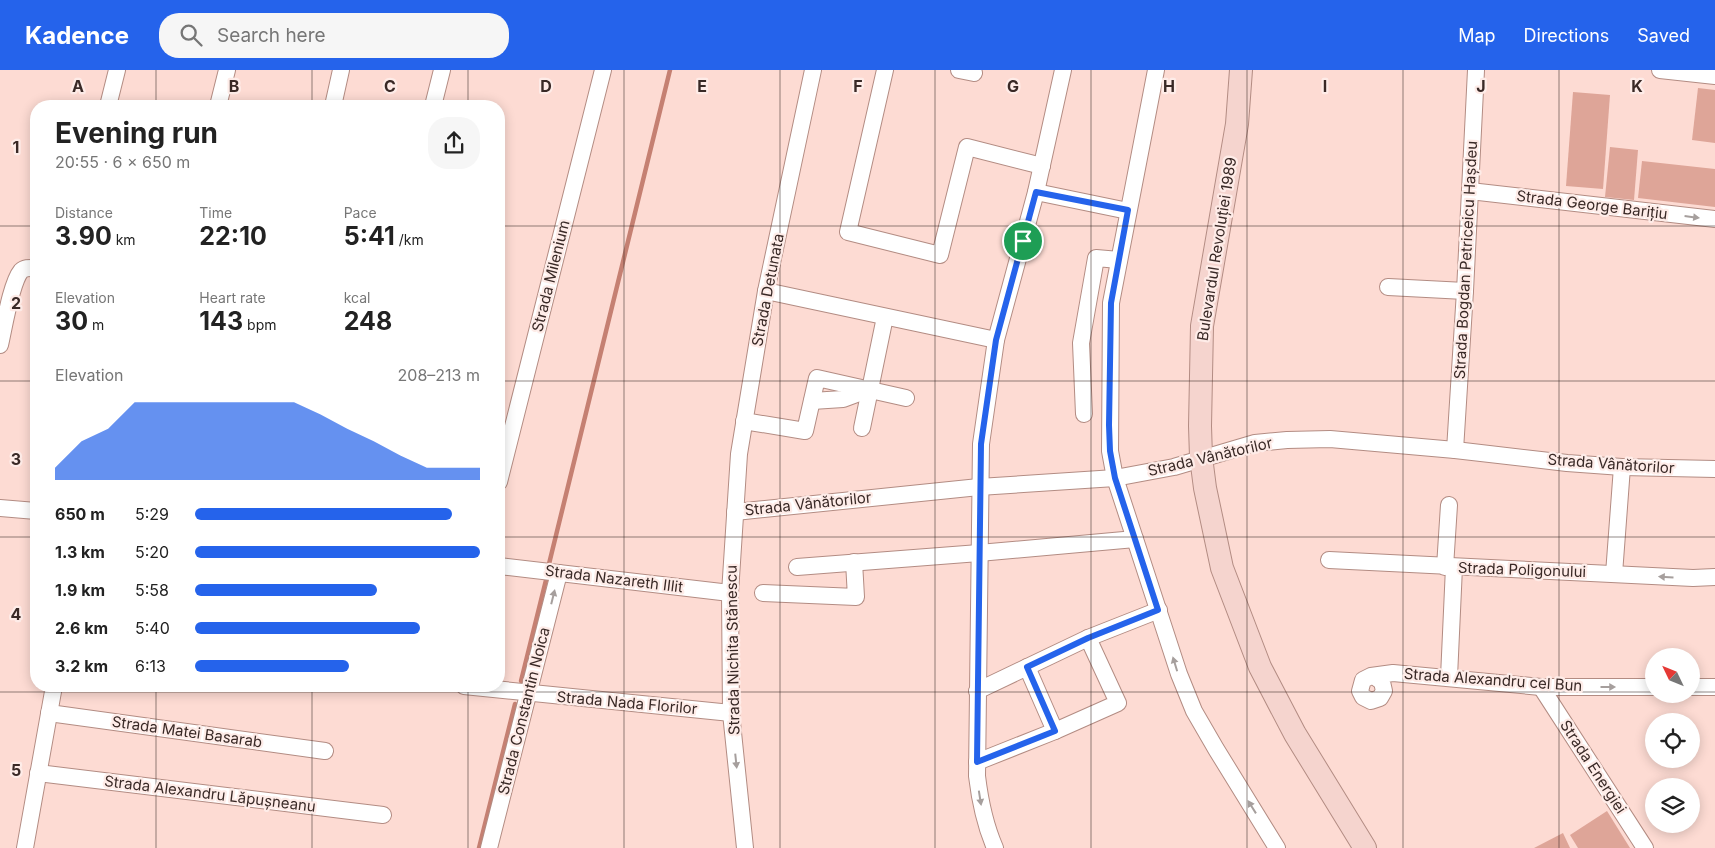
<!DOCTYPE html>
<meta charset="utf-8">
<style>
:root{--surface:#fff;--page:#f6f6f6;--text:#222;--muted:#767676;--accent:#2563eb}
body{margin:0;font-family:Inter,sans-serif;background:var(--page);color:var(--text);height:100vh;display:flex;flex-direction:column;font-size:19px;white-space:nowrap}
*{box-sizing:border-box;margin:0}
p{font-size:16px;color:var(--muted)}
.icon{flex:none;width:28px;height:28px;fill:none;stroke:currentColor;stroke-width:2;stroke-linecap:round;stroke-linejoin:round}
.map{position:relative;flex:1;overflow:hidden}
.details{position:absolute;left:30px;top:30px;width:475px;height:592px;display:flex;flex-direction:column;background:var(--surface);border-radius:20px;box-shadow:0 2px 12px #0003}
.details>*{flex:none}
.needle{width:32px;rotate:313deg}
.controls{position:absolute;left:1645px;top:578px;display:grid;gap:10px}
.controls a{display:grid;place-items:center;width:55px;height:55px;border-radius:50%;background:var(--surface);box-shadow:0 2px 12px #0003;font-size:25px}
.pin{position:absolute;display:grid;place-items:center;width:42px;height:42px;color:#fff;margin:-21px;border:2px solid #fff;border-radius:50%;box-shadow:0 1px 5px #0007}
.round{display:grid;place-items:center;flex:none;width:52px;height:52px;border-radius:20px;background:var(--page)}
.summary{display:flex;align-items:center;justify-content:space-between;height:85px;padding:0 25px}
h1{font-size:28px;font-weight:700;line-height:38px}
.figures{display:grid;grid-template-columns:repeat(3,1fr);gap:8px;height:85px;padding:5px 25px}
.figures div{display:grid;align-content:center}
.figures b{font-size:25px;font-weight:700}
.figures small{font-size:14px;font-weight:400}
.figures p{font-size:14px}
.chart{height:140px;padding:10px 25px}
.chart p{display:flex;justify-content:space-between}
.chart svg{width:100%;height:90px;margin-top:5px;fill:var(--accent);opacity:.7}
ul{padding:0 25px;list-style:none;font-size:16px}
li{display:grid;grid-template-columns:80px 60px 1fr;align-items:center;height:38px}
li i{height:12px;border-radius:6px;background:var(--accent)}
header{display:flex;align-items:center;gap:30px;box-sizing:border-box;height:70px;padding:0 25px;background:var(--accent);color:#fff}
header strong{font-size:24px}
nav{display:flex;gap:28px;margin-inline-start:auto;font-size:18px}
.search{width:350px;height:45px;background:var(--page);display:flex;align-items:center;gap:12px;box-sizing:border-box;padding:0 18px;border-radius:20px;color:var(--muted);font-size:19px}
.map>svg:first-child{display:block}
.green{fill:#dea598}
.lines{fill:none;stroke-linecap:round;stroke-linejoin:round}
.stream{stroke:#c58072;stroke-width:4.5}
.minor-casing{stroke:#b38c83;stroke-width:18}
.secondary-casing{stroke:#b38c83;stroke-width:24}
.minor{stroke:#fff;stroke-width:16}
.secondary{stroke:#f5d4ce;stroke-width:22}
.oneway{fill:#a69f9d}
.route-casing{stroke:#fff;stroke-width:10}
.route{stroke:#2563eb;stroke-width:6}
.grid{fill:none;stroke:#392926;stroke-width:1;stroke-opacity:0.55}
.labels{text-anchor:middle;stroke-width:4.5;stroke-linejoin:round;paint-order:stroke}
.street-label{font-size:15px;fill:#392926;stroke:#feece8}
.grid-label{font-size:16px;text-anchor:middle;font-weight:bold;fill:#392926;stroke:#feece8;stroke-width:4.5;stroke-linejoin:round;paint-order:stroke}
</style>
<header>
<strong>Kadence</strong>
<div class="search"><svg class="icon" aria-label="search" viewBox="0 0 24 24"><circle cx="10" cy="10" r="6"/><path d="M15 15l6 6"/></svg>Search here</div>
<nav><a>Map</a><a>Directions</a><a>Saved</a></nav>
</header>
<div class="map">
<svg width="1715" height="778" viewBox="0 0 1715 778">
<rect width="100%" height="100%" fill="#fddbd3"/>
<g class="green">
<path d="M1698,18L1715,20V73L1692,70Z"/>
<path d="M1573,22L1610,25L1603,119L1566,116Z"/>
<path d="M1610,77L1638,80L1634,130L1605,127Z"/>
<path d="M1642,91L1715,99V137L1638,128Z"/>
<path d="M1607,741L1630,778H1578L1570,765Z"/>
<path d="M1563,763L1570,778H1534Z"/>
</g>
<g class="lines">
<g class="stream">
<path d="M548,498L670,0"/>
<path d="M521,611L547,506"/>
<path d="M479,778L515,634"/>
</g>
<defs>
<g id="minor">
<path d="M885,0L848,162L940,185L967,77L1042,96"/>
<path d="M959,0L974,3"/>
<path d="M1156,0L1111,233L1110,381L1115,408L1135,469L1179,604L1194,641L1216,679L1277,778"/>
<path d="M1660,0L1715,6"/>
<path d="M108,36L117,0"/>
<path d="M218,36L227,0"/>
<path d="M333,36L341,0"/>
<path d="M433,36L442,0"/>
<path d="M1470,121L1715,149"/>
<path d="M1036,122L1128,141"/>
<path d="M1388,217L1465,221"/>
<path d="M766,221L996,270"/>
<path d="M0,275C4,258 11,213 21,201C25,197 31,198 36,198"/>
<path d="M812,331L843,329L870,319"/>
<path d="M1084,344L1081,273L1096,188L1119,190"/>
<path d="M744,351L805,361L817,308L906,328"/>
<path d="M862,358L885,247"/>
<path d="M1455,380L1465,221L1476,0"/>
<path d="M499,412L603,0"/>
<path d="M0,438L36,441"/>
<path d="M735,442L979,417L1115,408L1174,397L1255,373L1287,370L1330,369L1455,380L1567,393L1622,397L1715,399"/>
<path d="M1329,490L1693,508L1715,507"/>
<path d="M499,496L730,523"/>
<path d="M797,497L979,483L1135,469"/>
<path d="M1445,497L1449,435"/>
<path d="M1614,504L1622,397"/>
<path d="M763,523L856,527L854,492"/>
<path d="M1027,597L1055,661"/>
<path d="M1375,607L1382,612L1384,621L1380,628L1371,631L1363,627L1360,621L1363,610L1371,606L1393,603L1541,617H1654"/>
<path d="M1449,607L1454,497"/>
<path d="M464,616L731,643"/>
<path d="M1541,617L1645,778"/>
<path d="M1691,617H1715"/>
<path d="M977,621L1088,568L1159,540"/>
<path d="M49,643L325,681"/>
<path d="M977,692L1055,661L1118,633L1088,568"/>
<path d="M38,703L383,745"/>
<path d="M25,778L54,616"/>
<path d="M489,778L559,503"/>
<path d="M745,778L731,643L730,523L739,384L766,221L813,0"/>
<path d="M995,778C985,755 980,731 977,706L981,374L996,270L1036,122L1063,0"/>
</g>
<path id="secondary" d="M1241,0L1237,54L1202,256L1200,356L1201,387L1205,418L1222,498L1260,597L1295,664L1365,778"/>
</defs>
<use href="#minor" class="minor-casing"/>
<use href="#secondary" class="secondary-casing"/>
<use href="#minor" class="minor"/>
<use href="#secondary" class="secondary"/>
</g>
<defs><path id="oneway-solid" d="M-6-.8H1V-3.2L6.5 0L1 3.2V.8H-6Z" transform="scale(1.25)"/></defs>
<g class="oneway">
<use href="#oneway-solid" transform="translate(1692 147) rotate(7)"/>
<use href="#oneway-solid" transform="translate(1666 507) rotate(-177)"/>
<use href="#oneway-solid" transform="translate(553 527) rotate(-76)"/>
<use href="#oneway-solid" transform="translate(1175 594) rotate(-107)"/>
<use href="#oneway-solid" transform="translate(1608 617)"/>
<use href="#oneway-solid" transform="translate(736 691) rotate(84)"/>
<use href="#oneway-solid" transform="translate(980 728) rotate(81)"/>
<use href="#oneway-solid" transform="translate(1252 737) rotate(-122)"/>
</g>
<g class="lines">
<defs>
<path id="route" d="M1036,122L1128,140L1111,233L1109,355L1110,381L1115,408L1158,540L1088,568L1027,597L1055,661L977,692L981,374L996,270Z"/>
</defs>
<use href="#route" class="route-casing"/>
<use href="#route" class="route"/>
</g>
<path class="grid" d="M156,0V36M312,0V36M468,0V36M624,0V778M780,0V778M935,0V778M1091,0V778M1247,0V778M1403,0V778M1559,0V778M0,156H36M499,156H1715M0,311H36M499,311H1715M0,467H36M499,467H1715M156,616V778M312,616V778M468,616V778M0,622H1654M1691,622H1715"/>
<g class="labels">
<g class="street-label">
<text transform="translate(1592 135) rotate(7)" y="5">Strada George Barițiu</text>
<text transform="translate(1217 179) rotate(-81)" y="5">Bulevardul Revoluției 1989</text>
<text transform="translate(1466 190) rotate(-87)" y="5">Strada Bogdan Petriceicu Hașdeu</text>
<text transform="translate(551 206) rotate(-76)" y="5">Strada Milenium</text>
<text transform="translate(768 220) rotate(-79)" y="5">Strada Detunata</text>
<text transform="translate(1210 387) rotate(-13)" y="5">Strada Vânătorilor</text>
<text transform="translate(1611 394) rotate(4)" y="5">Strada Vânătorilor</text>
<text transform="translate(808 434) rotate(-6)" y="5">Strada Vânătorilor</text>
<text transform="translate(1522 500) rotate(2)" y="5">Strada Poligonului</text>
<text transform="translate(614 509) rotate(7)" y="5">Strada Nazareth Illit</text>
<text transform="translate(733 580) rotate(-91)" y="5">Strada Nichita Stănescu</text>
<text transform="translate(1493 610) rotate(4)" y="5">Strada Alexandru cel Bun</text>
<text transform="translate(627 633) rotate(5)" y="5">Strada Nada Florilor</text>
<text transform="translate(524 641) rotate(-76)" y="5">Strada Constantin Noica</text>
<text transform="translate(187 662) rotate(8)" y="5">Strada Matei Basarab</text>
<text transform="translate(1593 697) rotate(57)" y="5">Strada Energiei</text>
<text transform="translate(210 724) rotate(7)" y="5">Strada Alexandru Lăpușneanu</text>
</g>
</g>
<g class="grid-label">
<text x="78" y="22">A</text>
<text x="234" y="22">B</text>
<text x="390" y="22">C</text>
<text x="546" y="22">D</text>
<text x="702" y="22">E</text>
<text x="858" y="22">F</text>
<text x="1013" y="22">G</text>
<text x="1169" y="22">H</text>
<text x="1325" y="22">I</text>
<text x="1481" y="22">J</text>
<text x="1637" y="22">K</text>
<text x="16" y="83">1</text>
<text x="16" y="239">2</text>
<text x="16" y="395">3</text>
<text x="16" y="550">4</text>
<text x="16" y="706">5</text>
</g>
</svg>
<div class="controls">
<a><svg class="needle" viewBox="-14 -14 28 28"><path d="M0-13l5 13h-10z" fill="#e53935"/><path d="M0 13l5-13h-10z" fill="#767676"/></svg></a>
<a><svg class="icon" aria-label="locate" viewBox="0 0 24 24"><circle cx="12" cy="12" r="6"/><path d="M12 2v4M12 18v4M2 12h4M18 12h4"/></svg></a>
<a><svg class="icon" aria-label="layers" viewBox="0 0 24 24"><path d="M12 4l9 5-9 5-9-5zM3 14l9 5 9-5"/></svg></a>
</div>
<div class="pin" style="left:1023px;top:171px;background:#1e9e55"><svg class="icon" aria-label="arrive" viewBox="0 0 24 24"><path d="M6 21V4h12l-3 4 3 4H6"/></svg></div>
<section class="details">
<div class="summary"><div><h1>Evening run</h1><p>20:55 · 6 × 650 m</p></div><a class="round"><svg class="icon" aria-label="share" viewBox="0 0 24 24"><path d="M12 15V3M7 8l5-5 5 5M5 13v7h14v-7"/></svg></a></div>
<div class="figures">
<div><p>Distance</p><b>3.90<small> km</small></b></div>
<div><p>Time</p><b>22:10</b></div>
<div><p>Pace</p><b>5:41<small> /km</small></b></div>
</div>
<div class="figures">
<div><p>Elevation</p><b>30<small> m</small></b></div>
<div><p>Heart rate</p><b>143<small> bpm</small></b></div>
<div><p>kcal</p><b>248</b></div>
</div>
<div class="chart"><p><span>Elevation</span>208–213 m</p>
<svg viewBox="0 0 160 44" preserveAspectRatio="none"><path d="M0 44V38L10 25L20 19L30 6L40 6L50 6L60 6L70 6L80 6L90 6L100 12L110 19L120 25L130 32L140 38L150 38L160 38V44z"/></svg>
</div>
<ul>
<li><b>650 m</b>5:29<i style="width:90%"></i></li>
<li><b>1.3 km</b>5:20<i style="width:100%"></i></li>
<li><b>1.9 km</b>5:58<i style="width:64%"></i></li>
<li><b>2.6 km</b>5:40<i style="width:79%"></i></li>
<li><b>3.2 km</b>6:13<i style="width:54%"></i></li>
</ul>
</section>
</div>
